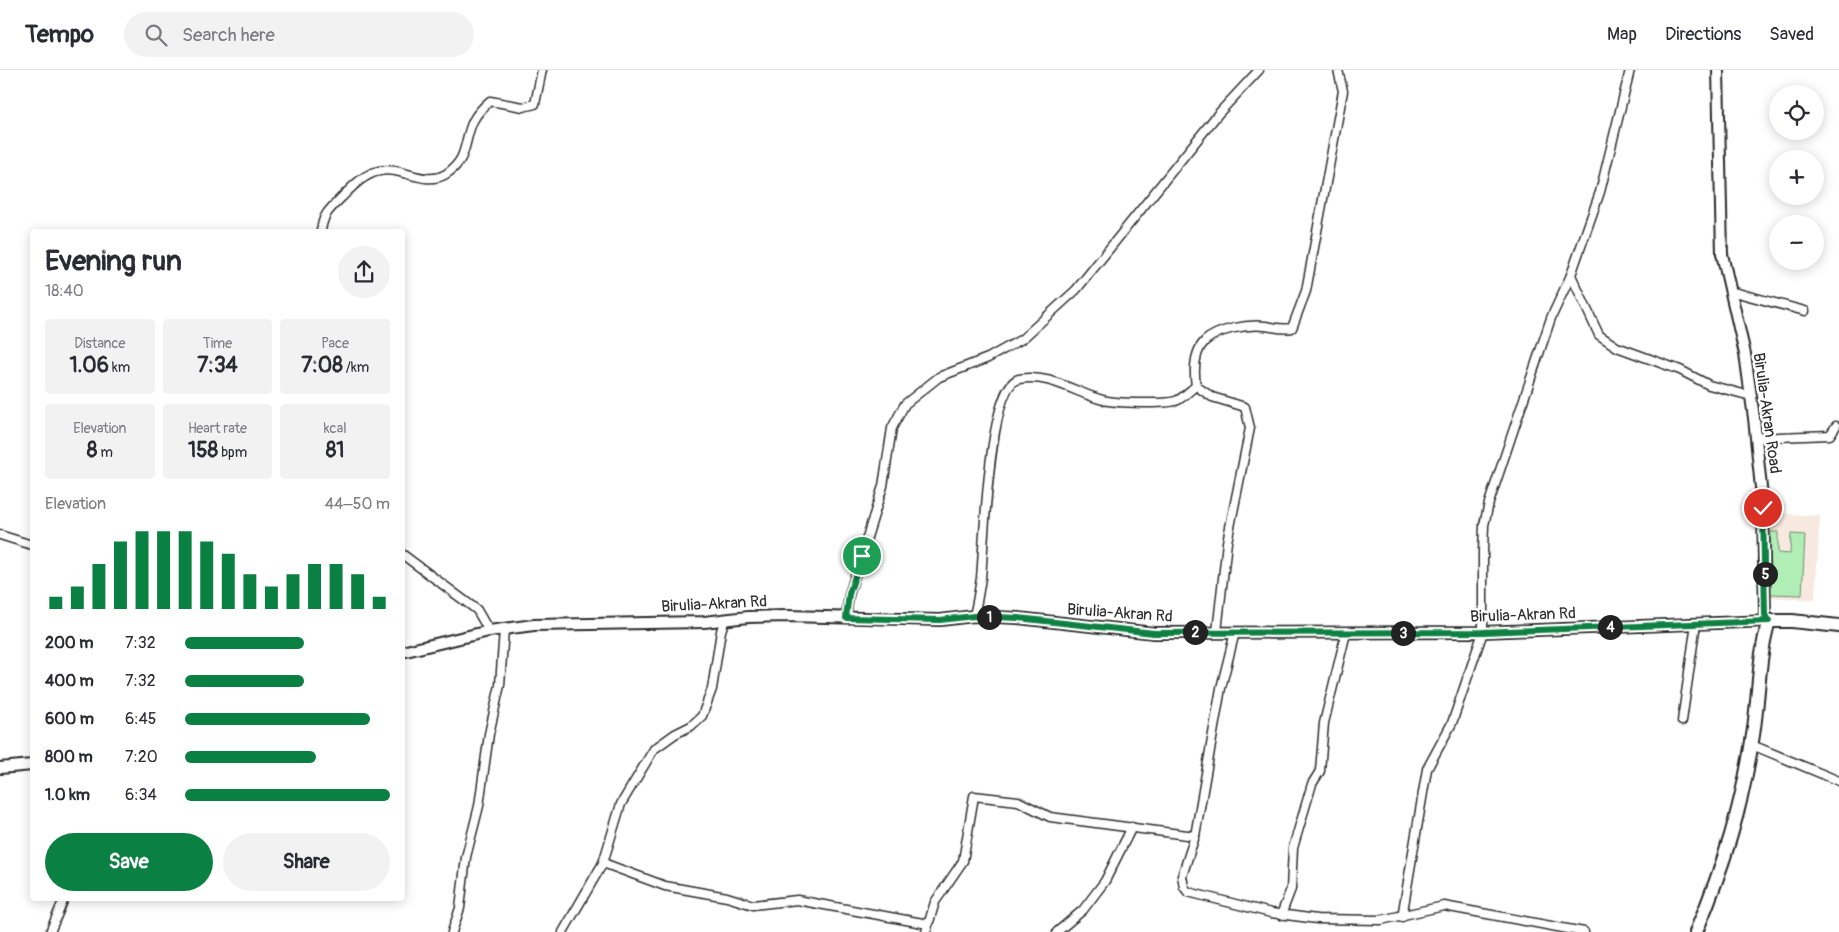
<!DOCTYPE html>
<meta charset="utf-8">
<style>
:root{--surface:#fff;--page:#f2f2f3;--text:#2b2b33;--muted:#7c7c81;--line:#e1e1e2;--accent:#0b8043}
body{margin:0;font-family:Pangolin,sans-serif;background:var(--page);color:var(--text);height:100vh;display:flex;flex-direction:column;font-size:19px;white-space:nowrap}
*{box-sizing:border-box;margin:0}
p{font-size:16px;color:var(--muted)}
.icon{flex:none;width:28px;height:28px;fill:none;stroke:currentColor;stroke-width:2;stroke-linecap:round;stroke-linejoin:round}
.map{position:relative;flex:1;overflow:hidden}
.side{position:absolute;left:30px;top:159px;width:375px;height:672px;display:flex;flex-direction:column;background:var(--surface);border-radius:5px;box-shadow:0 2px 12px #0003}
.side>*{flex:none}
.tools{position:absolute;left:1769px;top:15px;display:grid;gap:10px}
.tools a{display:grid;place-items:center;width:55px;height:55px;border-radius:50%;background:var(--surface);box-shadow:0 2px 12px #0003;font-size:25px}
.pin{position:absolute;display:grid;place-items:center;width:42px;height:42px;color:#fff;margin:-21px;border:2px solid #fff;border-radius:50%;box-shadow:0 1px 5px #0007}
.km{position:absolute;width:25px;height:25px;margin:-12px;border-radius:50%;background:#222;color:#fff;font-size:14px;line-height:25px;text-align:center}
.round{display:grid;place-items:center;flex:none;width:52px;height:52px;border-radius:26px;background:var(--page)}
.headline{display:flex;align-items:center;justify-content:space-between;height:85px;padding:0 15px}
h1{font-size:28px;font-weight:800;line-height:38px}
.stats{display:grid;grid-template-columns:repeat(3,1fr);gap:8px;height:85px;padding:5px 15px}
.stats div{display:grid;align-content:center;border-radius:5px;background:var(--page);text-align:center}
.stats b{font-size:21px;font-weight:800}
.stats small{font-size:14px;font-weight:400}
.stats p{font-size:14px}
.chart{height:140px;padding:10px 15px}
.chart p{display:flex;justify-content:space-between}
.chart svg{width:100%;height:90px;margin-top:5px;stroke:var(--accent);stroke-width:6}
.button{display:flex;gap:10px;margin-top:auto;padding:10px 15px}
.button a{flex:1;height:58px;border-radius:30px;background:var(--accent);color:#fff;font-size:20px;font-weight:800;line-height:58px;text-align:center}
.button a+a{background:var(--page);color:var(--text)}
ul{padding:0 15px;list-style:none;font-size:16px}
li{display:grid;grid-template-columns:80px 60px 1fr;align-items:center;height:38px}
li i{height:12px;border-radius:6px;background:var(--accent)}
header{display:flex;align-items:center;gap:30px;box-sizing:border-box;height:70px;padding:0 25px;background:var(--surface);border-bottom:1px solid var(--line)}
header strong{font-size:24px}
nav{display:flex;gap:28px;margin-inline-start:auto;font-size:18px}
.search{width:350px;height:45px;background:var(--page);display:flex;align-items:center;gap:12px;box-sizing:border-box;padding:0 18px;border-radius:28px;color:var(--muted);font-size:19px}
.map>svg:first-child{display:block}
.built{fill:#f7e9df;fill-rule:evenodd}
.green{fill:#b0eeb5;stroke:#6e8c70}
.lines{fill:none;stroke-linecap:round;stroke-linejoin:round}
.minor-casing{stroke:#2b2b2b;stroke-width:11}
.tertiary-casing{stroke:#2b2b2b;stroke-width:14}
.trunk-casing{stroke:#2b2b2b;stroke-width:16}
.minor{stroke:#fff;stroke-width:8}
.tertiary{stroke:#fff;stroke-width:10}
.trunk{stroke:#fff;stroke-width:12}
.route-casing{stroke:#fff;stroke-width:10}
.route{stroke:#0b8043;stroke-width:6}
.labels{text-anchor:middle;stroke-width:5;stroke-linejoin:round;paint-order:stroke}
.street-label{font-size:16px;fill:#2b2b2b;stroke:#fff}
</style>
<header>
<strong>Tempo</strong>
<div class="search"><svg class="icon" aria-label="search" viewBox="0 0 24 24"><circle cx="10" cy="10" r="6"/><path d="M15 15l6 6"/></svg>Search here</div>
<nav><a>Map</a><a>Directions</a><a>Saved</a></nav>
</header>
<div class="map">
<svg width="1839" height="862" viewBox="0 0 1839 862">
<rect width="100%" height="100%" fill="#fff"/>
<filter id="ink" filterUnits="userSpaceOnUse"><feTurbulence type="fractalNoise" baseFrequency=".02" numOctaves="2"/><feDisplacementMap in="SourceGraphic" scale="10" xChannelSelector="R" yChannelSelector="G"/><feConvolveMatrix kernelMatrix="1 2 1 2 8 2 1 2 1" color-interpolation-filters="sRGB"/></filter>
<g filter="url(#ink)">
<path class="built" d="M1771,443L1820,446L1815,530L1766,527ZM1778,462L1777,483L1790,484L1768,524Z"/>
<path class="green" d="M1771,462H1778V483L1790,484L1791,464L1805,465L1802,525L1768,524Z"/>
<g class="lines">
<defs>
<g id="minor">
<path d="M321,161C323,144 330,139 342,127C352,117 364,104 379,101C402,96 424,117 446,104C469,89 463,72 473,51C477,43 483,37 490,31L523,37L535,34L542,0"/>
<path d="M1571,205L1599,265L1617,277L1680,300L1709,315L1751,326"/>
<path d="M1730,221L1805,241"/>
<path d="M1756,368L1830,365L1836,356"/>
<path d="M0,465L32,475"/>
<path d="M402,484L477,540L489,561"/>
<path d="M974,546C977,533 979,521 981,508C984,478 988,315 1019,309C1049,303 1076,323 1103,330C1114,333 1169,335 1178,330C1184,327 1190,320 1196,316"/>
<path d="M846,548L849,525L883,416L892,358L905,334L939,307L988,288L1022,269L1076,220L1218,44L1259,0"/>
<path d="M1217,562L1227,472L1250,358L1245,337L1212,327L1196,316C1194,302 1194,282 1205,271C1218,259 1248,254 1265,256C1275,257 1281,260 1292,258L1306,221L1343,21L1338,0"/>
<path d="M1235,562L1221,618L1195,766L1182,806L1184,817L1188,822L1271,843L1317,849L1381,850L1444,836L1584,862"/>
<path d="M1682,651L1696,553"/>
<path d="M1752,675L1839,711"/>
<path d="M603,793L665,816L727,827L753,835L797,830L928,854"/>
<path d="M1281,845L1291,819L1293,778L1312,714L1320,701L1324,653L1346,563"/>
<path d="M1402,847L1427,699L1452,653L1483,562V482L1484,455L1489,433L1551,248L1571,205L1600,122L1630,0"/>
<path d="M50,862L64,829"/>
<path d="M452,862L460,838L466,787L479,736L489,664L500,615L504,559"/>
<path d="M563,862L603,793L621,734L654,679L675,664L691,656L702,646L712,619L721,561L725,549"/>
<path d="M926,862L935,832L963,791L974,726L1018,731L1050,747L1195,766"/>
<path d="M1057,862L1083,840L1105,811L1132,757"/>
</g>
<g id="tertiary">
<path d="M402,582L489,561L534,555L704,552L748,547L787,546L940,550L974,546L1018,548L1154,563L1483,562L1769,551L1765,545L1763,438L1754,348L1745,284L1722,184L1718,0"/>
<path d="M0,698L32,695"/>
</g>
<path id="trunk" d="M1696,862C1724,795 1742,737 1753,665C1759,628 1758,587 1769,551H1792L1839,556"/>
</defs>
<use href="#minor" class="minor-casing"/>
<use href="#tertiary" class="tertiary-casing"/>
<use href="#trunk" class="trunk-casing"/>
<use href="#minor" class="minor"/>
<use href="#tertiary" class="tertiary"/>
<use href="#trunk" class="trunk"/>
</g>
</g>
<g class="lines" filter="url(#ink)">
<defs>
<path id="route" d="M862,486L849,524L846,548L940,550L974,546L1018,548L1154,563L1483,562L1769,551L1765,545L1763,438"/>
</defs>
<use href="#route" class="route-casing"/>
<use href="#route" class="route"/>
</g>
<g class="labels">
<g class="street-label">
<text transform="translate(1768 343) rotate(82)" y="6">Birulia-Akran Road</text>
<text transform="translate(714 533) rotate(-3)" y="6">Birulia-Akran Rd</text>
<text transform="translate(1120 542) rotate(4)" y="6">Birulia-Akran Rd</text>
<text transform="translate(1523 544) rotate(-2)" y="6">Birulia-Akran Rd</text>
</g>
</g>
</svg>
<div class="tools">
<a><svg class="icon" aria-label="locate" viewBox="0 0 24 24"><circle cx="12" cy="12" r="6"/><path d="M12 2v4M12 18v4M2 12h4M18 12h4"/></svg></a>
<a>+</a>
<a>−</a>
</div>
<div class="pin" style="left:862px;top:486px;background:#1e9e55"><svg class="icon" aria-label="arrive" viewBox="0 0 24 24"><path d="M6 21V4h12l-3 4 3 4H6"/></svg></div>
<div class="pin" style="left:1763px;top:438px;background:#d93025"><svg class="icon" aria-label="check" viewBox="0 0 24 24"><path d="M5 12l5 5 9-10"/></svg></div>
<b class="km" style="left:989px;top:547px">1</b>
<b class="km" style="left:1195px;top:562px">2</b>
<b class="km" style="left:1403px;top:563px">3</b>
<b class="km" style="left:1610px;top:557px">4</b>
<b class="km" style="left:1765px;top:504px">5</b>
<section class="side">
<div class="headline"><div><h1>Evening run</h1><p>18:40</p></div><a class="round"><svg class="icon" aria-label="share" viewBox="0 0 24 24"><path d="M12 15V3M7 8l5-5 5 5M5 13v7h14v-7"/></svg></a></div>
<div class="stats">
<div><p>Distance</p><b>1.06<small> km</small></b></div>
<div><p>Time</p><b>7:34</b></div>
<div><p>Pace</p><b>7:08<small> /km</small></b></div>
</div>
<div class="stats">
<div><p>Elevation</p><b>8<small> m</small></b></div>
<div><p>Heart rate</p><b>158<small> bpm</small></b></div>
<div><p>kcal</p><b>81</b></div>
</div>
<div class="chart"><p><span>Elevation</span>44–50 m</p>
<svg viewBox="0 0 160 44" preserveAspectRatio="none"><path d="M5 44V38M15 44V33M25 44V22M35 44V11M45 44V6M55 44V6M65 44V6M75 44V11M85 44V17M95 44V27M105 44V33M115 44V27M125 44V22M135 44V22M145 44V27M155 44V38"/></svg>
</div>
<ul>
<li><b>200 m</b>7:32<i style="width:58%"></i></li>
<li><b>400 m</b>7:32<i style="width:58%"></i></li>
<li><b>600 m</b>6:45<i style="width:90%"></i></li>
<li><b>800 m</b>7:20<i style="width:64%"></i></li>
<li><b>1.0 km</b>6:34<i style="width:100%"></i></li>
</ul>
<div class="button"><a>Save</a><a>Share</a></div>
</section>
</div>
